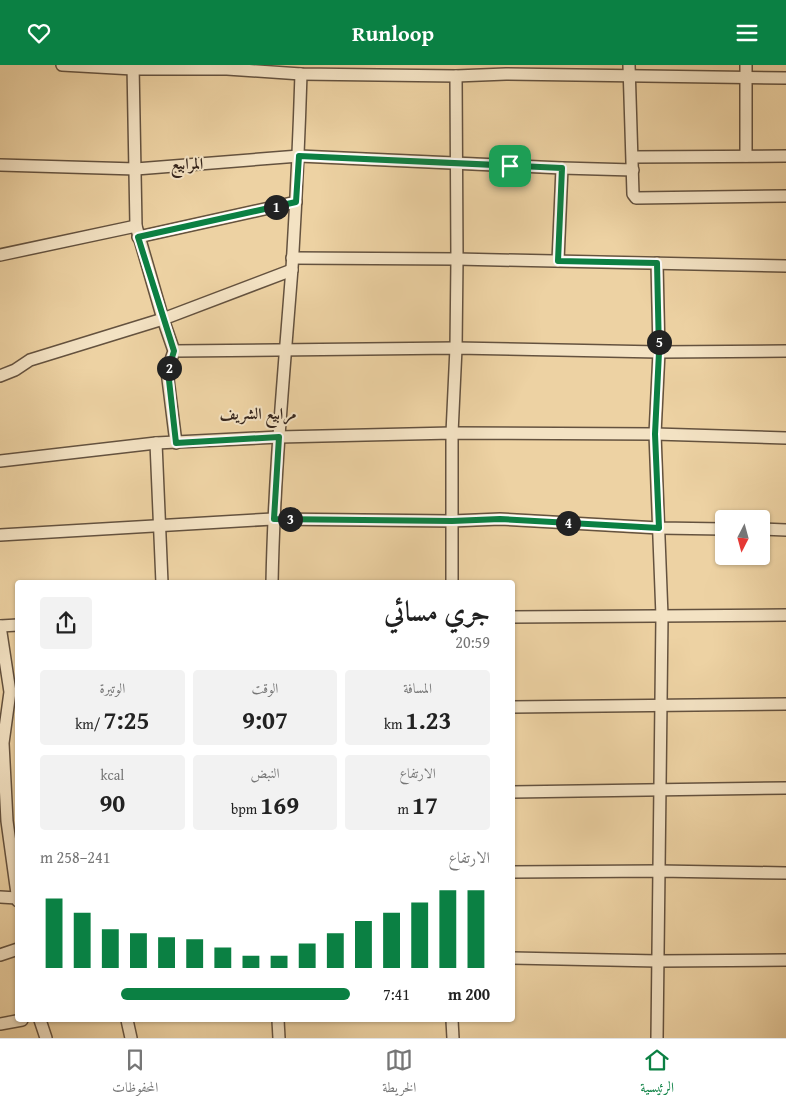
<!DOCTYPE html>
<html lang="ar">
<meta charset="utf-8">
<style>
:root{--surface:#fff;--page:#f2f2f2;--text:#222;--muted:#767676;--line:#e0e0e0;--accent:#0b8043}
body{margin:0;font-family:"Gentium Book Plus",Amiri,serif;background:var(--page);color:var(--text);direction:rtl;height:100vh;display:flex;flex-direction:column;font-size:19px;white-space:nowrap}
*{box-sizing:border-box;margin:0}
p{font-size:16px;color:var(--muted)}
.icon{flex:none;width:28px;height:28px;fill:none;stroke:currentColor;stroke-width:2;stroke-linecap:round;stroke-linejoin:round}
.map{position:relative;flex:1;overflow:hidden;direction:ltr}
.side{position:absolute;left:15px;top:515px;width:500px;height:442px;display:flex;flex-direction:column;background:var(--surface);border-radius:5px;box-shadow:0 1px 4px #0004;direction:rtl}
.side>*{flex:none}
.needle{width:32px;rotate:186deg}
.fabs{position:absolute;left:715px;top:445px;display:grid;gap:10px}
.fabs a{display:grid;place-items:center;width:55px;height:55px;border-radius:5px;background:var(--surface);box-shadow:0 1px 4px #0004;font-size:25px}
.pin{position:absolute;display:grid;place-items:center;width:42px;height:42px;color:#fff;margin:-21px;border-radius:10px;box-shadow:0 2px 8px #0006}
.km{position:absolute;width:25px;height:25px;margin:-12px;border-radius:50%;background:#222;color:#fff;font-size:14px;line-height:25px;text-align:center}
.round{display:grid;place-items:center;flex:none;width:52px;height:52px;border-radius:5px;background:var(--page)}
.summary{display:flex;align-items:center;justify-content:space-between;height:85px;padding:0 25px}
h1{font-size:28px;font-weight:600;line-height:38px}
.figures{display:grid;grid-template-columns:repeat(3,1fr);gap:8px;height:85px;padding:5px 25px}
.figures div{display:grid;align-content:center;border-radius:5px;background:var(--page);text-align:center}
.figures b{font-size:25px;font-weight:600}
.figures small{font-size:14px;font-weight:400}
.figures p{font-size:14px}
.chart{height:140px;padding:10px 25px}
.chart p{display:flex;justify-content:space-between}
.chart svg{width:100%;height:90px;margin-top:5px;stroke:var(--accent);stroke-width:6}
ul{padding:0 25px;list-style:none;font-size:16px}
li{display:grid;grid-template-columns:80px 60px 1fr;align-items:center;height:38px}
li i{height:12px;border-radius:6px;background:var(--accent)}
header{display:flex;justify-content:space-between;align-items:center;height:65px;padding:0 25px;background:var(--accent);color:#fff;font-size:22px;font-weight:600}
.dock{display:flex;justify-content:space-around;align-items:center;height:70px;border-top:1px solid var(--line);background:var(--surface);font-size:14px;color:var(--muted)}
.dock a{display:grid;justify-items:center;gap:2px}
.dock .selected{color:var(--accent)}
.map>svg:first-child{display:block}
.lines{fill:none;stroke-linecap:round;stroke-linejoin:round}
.street-casing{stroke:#64523f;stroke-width:14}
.street{stroke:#f3e2c3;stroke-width:11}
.route-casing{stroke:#fff;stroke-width:10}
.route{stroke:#0b8043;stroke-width:6}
.labels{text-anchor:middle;stroke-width:4;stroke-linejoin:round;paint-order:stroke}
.neighbourhood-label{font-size:16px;font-weight:bold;fill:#37271e;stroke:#f3e2c3}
</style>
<header><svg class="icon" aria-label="menu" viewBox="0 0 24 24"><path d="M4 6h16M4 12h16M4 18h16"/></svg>Runloop<svg class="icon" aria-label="heart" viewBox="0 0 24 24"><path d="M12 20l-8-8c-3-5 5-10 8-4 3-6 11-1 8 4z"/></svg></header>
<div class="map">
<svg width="786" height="973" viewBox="0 0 786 973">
<rect width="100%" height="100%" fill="#edd2a3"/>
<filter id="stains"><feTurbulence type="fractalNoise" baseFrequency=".004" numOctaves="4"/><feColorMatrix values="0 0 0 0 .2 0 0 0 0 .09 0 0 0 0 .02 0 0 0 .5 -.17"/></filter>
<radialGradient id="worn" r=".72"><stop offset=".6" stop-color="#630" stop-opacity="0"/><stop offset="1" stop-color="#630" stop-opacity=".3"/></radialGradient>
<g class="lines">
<defs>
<g id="street">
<path d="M62,0L133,4H227L301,9L456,11L506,9L786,13"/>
<path d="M133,0L136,161L163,254L174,286L167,306L176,378"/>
<path d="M629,0L633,129L636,133L786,131"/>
<path d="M746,91V0"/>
<path d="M633,92L786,91"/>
<path d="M0,100L136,104L299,91L562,103L633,105"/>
<path d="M138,172L296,137"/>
<path d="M0,190L136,161"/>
<path d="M292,193L457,194L786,201"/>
<path d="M558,196L562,103"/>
<path d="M174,286L456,283L659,287L786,286"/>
<path d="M0,311L15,305L30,295L163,254L292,205"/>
<path d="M156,378L162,518"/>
<path d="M0,396L156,378L279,372L452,368L655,369L786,373"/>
<path d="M761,464L786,465"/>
<path d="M0,470L273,454L452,456L500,454L659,463L724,464"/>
<path d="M272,518C274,412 284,308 292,203C296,138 299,74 301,9"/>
<path d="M452,518V368L456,283L457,194L456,11"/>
<path d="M512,552L786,550"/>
<path d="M0,561L10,627L3,678L7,756L18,836"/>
<path d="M0,561L18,560"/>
<path d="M512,642L786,639"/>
<path d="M512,727L786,723"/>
<path d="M512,807L658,806L786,808"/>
<path d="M0,832L17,833"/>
<path d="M0,890L18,884"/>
<path d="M512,893L658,896L786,895"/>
<path d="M40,955L46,973"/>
<path d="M127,955L131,973"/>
<path d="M278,955L279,973"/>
<path d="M452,955L453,973"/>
<path d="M0,959L22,955"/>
<path d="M657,973L662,551L655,369L659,287L657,198"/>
</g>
</defs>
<use href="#street" class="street-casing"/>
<use href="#street" class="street"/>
</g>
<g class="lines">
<defs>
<path id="route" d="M299,91L562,103L558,196L657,198L659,287L655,369L659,463L500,454L452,456L274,454L279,372L176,378L168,306L174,286L138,172L296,137Z"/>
</defs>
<use href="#route" class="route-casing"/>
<use href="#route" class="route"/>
</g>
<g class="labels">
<g class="neighbourhood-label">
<text x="187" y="104">المرابيع</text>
<text x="258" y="354">مرابيع الشريف</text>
</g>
</g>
<rect width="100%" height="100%" filter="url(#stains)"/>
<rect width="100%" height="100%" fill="url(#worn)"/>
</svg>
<div class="fabs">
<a><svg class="needle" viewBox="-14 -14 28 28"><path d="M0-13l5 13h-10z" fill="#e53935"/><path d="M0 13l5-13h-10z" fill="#767676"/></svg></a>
</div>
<div class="pin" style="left:510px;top:101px;background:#1e9e55"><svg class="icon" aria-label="arrive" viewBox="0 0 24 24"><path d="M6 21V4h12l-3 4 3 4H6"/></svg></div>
<b class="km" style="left:276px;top:142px">1</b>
<b class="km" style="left:169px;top:303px">2</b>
<b class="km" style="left:290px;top:454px">3</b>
<b class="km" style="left:568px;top:458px">4</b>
<b class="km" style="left:659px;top:277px">5</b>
<section class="side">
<div class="summary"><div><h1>جري مسائي</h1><p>20:59</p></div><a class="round"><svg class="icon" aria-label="share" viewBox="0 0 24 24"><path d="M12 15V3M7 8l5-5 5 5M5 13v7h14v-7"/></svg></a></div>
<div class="figures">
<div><p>المسافة</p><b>1.23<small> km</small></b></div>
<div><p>الوقت</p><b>9:07</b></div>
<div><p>الوتيرة</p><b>7:25<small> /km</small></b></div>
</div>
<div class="figures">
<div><p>الارتفاع</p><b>17<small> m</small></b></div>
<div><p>النبض</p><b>169<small> bpm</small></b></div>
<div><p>kcal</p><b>90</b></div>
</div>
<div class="chart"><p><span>الارتفاع</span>241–258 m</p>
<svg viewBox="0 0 160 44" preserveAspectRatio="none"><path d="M5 44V10M15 44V17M25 44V25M35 44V27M45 44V29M55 44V30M65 44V34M75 44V38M85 44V38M95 44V32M105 44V27M115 44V21M125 44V17M135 44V12M145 44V6M155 44V6"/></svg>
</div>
<ul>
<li><b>200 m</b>7:41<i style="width:74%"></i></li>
</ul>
</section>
</div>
<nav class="dock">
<a class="selected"><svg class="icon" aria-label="home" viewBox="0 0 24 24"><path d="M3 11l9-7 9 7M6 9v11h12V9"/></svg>الرئيسية</a>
<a><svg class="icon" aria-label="map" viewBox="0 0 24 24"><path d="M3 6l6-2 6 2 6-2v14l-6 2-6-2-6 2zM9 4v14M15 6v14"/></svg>الخريطة</a>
<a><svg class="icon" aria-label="saved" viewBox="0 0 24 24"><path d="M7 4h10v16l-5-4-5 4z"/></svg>المحفوظات</a>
</nav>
